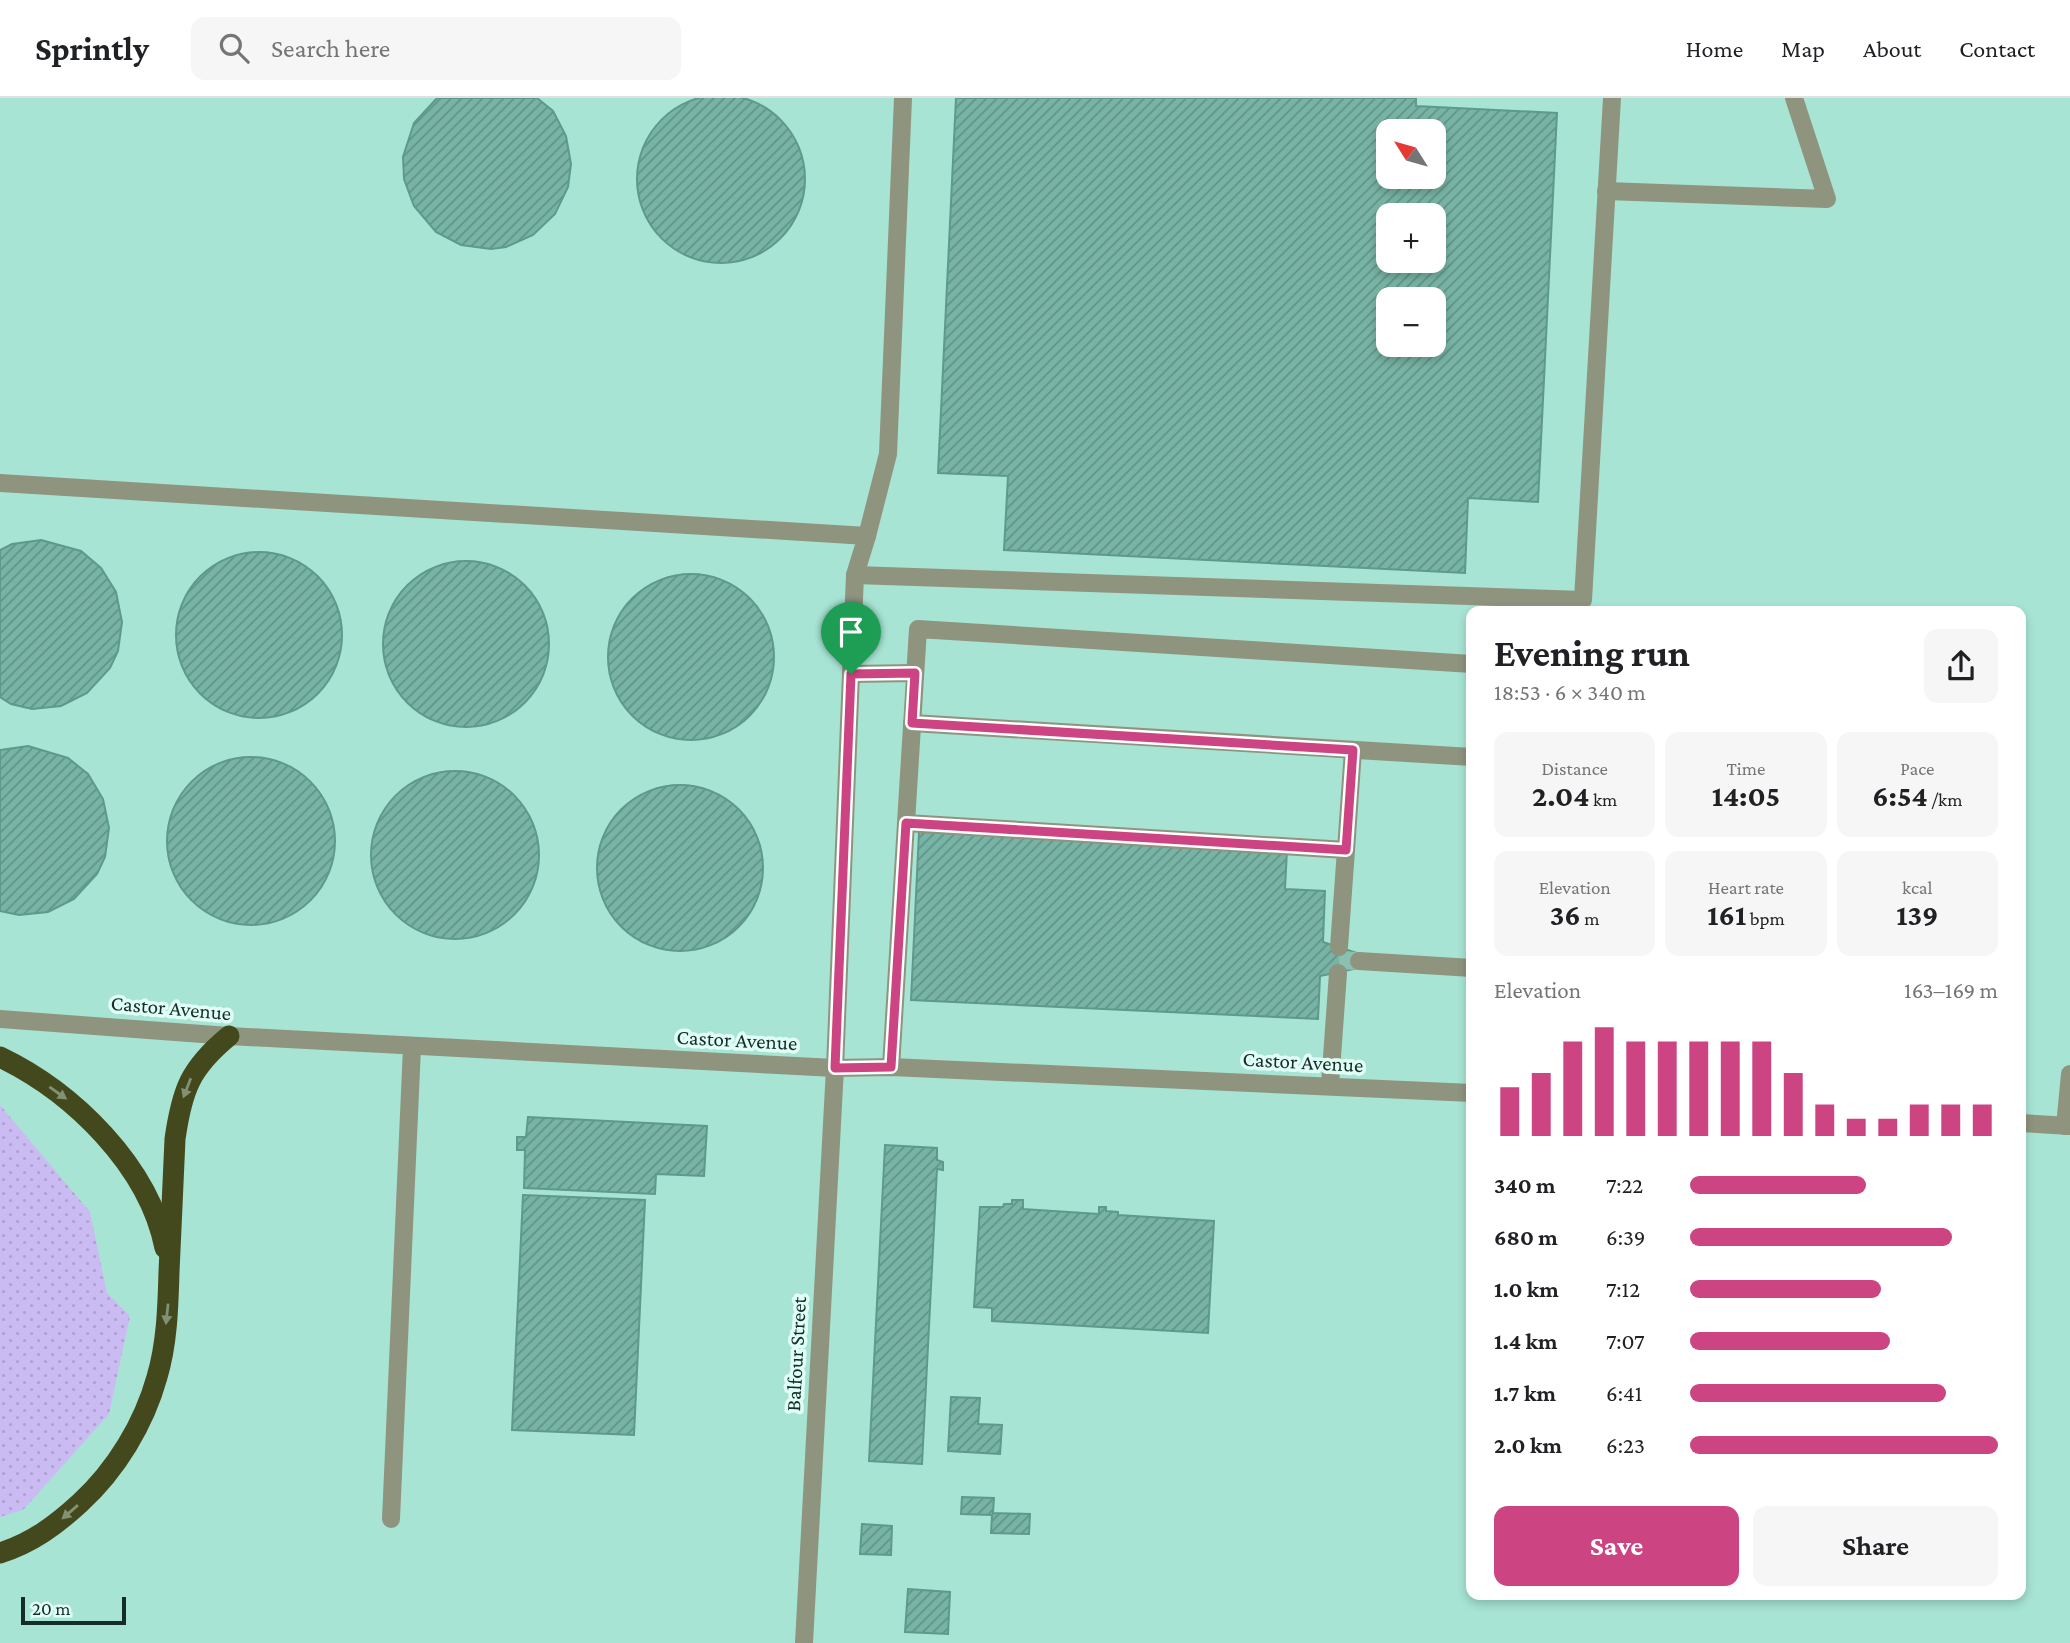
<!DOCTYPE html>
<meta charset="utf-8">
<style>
:root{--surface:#fff;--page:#f6f6f6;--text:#202124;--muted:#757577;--line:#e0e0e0;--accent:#cc4481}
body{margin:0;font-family:"Crimson Pro",serif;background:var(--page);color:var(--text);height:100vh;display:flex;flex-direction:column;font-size:26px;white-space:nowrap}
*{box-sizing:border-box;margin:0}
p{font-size:23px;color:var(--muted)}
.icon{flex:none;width:38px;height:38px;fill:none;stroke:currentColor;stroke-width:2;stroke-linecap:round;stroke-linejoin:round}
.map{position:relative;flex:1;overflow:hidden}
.panel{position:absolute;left:1466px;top:508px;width:560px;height:994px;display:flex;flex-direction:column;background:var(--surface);border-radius:14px;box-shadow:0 4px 10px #0003}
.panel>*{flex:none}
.needle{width:46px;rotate:307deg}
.fabs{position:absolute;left:1376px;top:21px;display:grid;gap:14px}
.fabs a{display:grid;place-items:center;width:70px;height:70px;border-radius:14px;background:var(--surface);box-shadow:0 4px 10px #0003;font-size:35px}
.scale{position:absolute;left:21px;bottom:18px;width:105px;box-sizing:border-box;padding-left:7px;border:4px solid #142d27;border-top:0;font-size:19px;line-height:24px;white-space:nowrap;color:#142d27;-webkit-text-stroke:5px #e0fef6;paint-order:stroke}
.pin{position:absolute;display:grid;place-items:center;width:60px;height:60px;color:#fff;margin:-72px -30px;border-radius:50% 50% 50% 0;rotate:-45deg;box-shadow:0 0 7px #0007}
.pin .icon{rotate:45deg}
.round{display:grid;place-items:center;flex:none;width:74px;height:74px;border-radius:14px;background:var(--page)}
.overview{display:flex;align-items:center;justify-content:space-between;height:119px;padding:0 28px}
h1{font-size:38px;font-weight:700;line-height:52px}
.figures{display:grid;grid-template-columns:repeat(3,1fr);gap:10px;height:119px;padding:7px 28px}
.figures div{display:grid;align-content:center;border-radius:14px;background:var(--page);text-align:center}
.figures b{font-size:30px;font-weight:700}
.figures small{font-size:19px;font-weight:400}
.figures p{font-size:19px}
.chart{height:196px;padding:14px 28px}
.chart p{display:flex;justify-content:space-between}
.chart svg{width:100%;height:126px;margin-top:7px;stroke:var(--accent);stroke-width:6}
.button{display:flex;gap:14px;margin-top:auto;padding:14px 28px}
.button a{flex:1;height:80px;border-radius:14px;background:var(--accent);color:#fff;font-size:28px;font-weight:700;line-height:80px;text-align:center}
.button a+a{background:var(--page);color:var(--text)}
ul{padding:0 28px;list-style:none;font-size:23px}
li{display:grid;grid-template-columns:112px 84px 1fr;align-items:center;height:52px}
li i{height:18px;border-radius:9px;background:var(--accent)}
header{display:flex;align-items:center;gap:42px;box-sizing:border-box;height:98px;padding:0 35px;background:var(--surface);border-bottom:2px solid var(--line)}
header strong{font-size:33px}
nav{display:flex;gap:38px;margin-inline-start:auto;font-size:24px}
.search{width:490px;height:63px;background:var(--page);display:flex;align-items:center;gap:18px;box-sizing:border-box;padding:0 24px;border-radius:14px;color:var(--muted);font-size:26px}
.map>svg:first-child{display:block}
.grass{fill:url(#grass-dots)}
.building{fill:url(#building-hatch);stroke:#5e9a8b;stroke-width:2;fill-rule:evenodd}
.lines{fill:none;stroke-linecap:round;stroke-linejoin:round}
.minor-tunnel{stroke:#8abfb1;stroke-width:18;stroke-dasharray:18 9;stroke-linecap:butt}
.minor{stroke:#8f947f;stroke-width:18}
.highway{stroke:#43491c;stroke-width:21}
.oneway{fill:#829173}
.route-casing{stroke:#fff;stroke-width:14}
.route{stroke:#cc4481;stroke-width:9}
.labels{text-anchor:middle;stroke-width:7;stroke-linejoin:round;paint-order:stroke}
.street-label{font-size:21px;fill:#142d27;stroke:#e0fef6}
</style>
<header>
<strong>Sprintly</strong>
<div class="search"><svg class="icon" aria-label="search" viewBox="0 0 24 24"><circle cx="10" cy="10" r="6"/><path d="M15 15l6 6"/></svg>Search here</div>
<nav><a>Home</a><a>Map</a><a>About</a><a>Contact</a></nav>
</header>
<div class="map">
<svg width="2070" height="1545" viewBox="0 0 2070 1545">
<defs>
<pattern id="grass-dots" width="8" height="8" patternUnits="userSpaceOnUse" patternTransform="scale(1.75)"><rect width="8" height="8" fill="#cabcf2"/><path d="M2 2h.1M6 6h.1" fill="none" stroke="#ada2d0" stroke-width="1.8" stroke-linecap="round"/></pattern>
<pattern id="building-hatch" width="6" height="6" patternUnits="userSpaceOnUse" patternTransform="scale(1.75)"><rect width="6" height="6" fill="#78b4a5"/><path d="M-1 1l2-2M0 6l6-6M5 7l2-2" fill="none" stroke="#619386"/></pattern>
</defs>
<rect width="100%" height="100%" fill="#a7e4d4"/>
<path class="grass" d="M0,1007L90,1114L107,1195L130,1218L109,1316L23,1412L0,1419Z"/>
<g class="building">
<circle cx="721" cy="81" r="84"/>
<path d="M437,0H537L553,13L566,38L571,66L568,89L555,116L533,137L506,149L491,151L461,147L436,134L414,108L404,81L403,59L414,25Z"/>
<path d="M956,0H1416V8L1557,15L1538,404L1468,400L1465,475L1004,452L1008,378L938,375ZM1388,33H1433V79H1388ZM1388,117H1433V163H1388ZM1388,201H1433V247H1388Z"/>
<path d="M41,442L81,453L101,470L116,494L122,524L118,553L110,570L87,595L61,608L32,611L11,606L0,599V452L12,446Z"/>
<circle cx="259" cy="537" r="83"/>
<circle cx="466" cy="546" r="83"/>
<circle cx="691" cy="559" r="83"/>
<path d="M28,648L68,660L88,676L103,701L109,730L105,759L97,776L74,801L48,814L19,817L0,813V652Z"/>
<circle cx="251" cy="743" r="84"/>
<circle cx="455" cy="757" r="84"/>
<circle cx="680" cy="770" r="83"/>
<path d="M919,734L1287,752L1285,791L1325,793L1323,844L1360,856L1359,870L1320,878L1318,921L911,902Z"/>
<path d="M528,1019L707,1028L704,1078L656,1076L655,1096L524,1090L525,1052H517V1039H526Z"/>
<path d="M885,1047L937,1050V1062L943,1064V1072L937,1071L922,1366L869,1363Z"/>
<path d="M523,1097L645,1102L634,1337L512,1332Z"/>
<path d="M1012,1102H1023V1111L1099,1116V1109H1106V1113L1118,1114V1117L1214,1123L1208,1235L992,1223V1210L974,1209L980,1109H1003L1004,1106H1012Z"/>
<path d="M951,1299L980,1300L978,1326L1002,1327L1000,1356L948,1353Z"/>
<path d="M962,1399L994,1400L993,1415L1030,1416L1029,1436L991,1435L992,1417L961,1416Z"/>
<path d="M862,1426L892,1428L891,1457L860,1456Z"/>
<path d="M908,1491L950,1494L948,1536L905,1534Z"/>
</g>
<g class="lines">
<path class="minor-tunnel" d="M1339,862L1359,863"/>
<g class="minor">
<path d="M1606,93L1827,101L1794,0"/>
<path d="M0,385L867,438L855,477L835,970L804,1545"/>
<path d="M867,438L888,356L903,0"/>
<path d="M855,477L1583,502L1612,0"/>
<path d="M851,576L915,575"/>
<path d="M912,625L1472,659"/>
<path d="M1346,752L1353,652"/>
<path d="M1339,849L1346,752L906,725L918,531L1472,566"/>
<path d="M1359,863L1472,870"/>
<path d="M0,921L229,938L835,970L891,969L1472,995"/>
<path d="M891,969L906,725"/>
<path d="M1330,987L1338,875"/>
<path d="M2021,1025L2070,1028"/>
<path d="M2065,1028L2070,976"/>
<path d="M391,1421L412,949"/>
</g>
<g class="highway">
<path d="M0,959C73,994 149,1068 165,1150"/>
<path d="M0,1455C32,1445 56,1427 80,1405C116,1372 144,1326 157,1279C167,1246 168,1209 169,1174C171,1130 173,1085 175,1041C182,992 190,970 229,938"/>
</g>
</g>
<defs><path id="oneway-solid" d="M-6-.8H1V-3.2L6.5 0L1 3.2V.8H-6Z" transform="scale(1.75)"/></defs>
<g class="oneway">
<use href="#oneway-solid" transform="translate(187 990) rotate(111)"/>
<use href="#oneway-solid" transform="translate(58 995) rotate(35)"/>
<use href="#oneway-solid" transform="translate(167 1216) rotate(96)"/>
<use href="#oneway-solid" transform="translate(70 1414) rotate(139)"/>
</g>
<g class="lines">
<defs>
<path id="route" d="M915,575L912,625L1353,652L1346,752L906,725L891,969L835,970L851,576Z"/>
</defs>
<use href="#route" class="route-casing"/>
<use href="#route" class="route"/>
</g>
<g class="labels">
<g class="street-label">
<text transform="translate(171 910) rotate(5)" y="7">Castor Avenue</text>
<text transform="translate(737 942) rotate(3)" y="7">Castor Avenue</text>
<text transform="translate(1303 964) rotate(3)" y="7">Castor Avenue</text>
<text transform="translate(796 1256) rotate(-87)" y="7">Balfour Street</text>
</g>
</g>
</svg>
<div class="fabs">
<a><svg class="needle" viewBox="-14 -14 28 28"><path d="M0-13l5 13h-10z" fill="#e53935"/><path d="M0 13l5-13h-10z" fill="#757577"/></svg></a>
<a>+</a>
<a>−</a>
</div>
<div class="scale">20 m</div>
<div class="pin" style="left:851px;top:576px;background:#1e9e55"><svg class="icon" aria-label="arrive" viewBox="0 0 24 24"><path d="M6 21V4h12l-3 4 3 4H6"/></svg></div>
<section class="panel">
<div class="overview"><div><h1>Evening run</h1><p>18:53 · 6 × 340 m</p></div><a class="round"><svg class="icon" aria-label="share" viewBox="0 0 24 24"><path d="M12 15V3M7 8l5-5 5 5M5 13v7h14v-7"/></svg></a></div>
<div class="figures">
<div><p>Distance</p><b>2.04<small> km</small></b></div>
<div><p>Time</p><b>14:05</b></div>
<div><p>Pace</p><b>6:54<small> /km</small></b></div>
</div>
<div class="figures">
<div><p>Elevation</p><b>36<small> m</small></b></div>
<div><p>Heart rate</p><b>161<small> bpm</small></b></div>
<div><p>kcal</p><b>139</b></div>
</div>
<div class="chart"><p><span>Elevation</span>163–169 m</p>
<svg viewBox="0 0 160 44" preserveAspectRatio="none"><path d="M5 44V27M15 44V22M25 44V11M35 44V6M45 44V11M55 44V11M65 44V11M75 44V11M85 44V11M95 44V22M105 44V33M115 44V38M125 44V38M135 44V33M145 44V33M155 44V33"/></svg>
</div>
<ul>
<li><b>340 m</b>7:22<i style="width:57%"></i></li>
<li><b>680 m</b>6:39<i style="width:85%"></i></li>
<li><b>1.0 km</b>7:12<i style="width:62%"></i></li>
<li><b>1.4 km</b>7:07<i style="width:65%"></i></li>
<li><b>1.7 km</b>6:41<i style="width:83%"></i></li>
<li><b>2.0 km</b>6:23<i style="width:100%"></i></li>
</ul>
<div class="button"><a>Save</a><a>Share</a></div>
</section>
</div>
